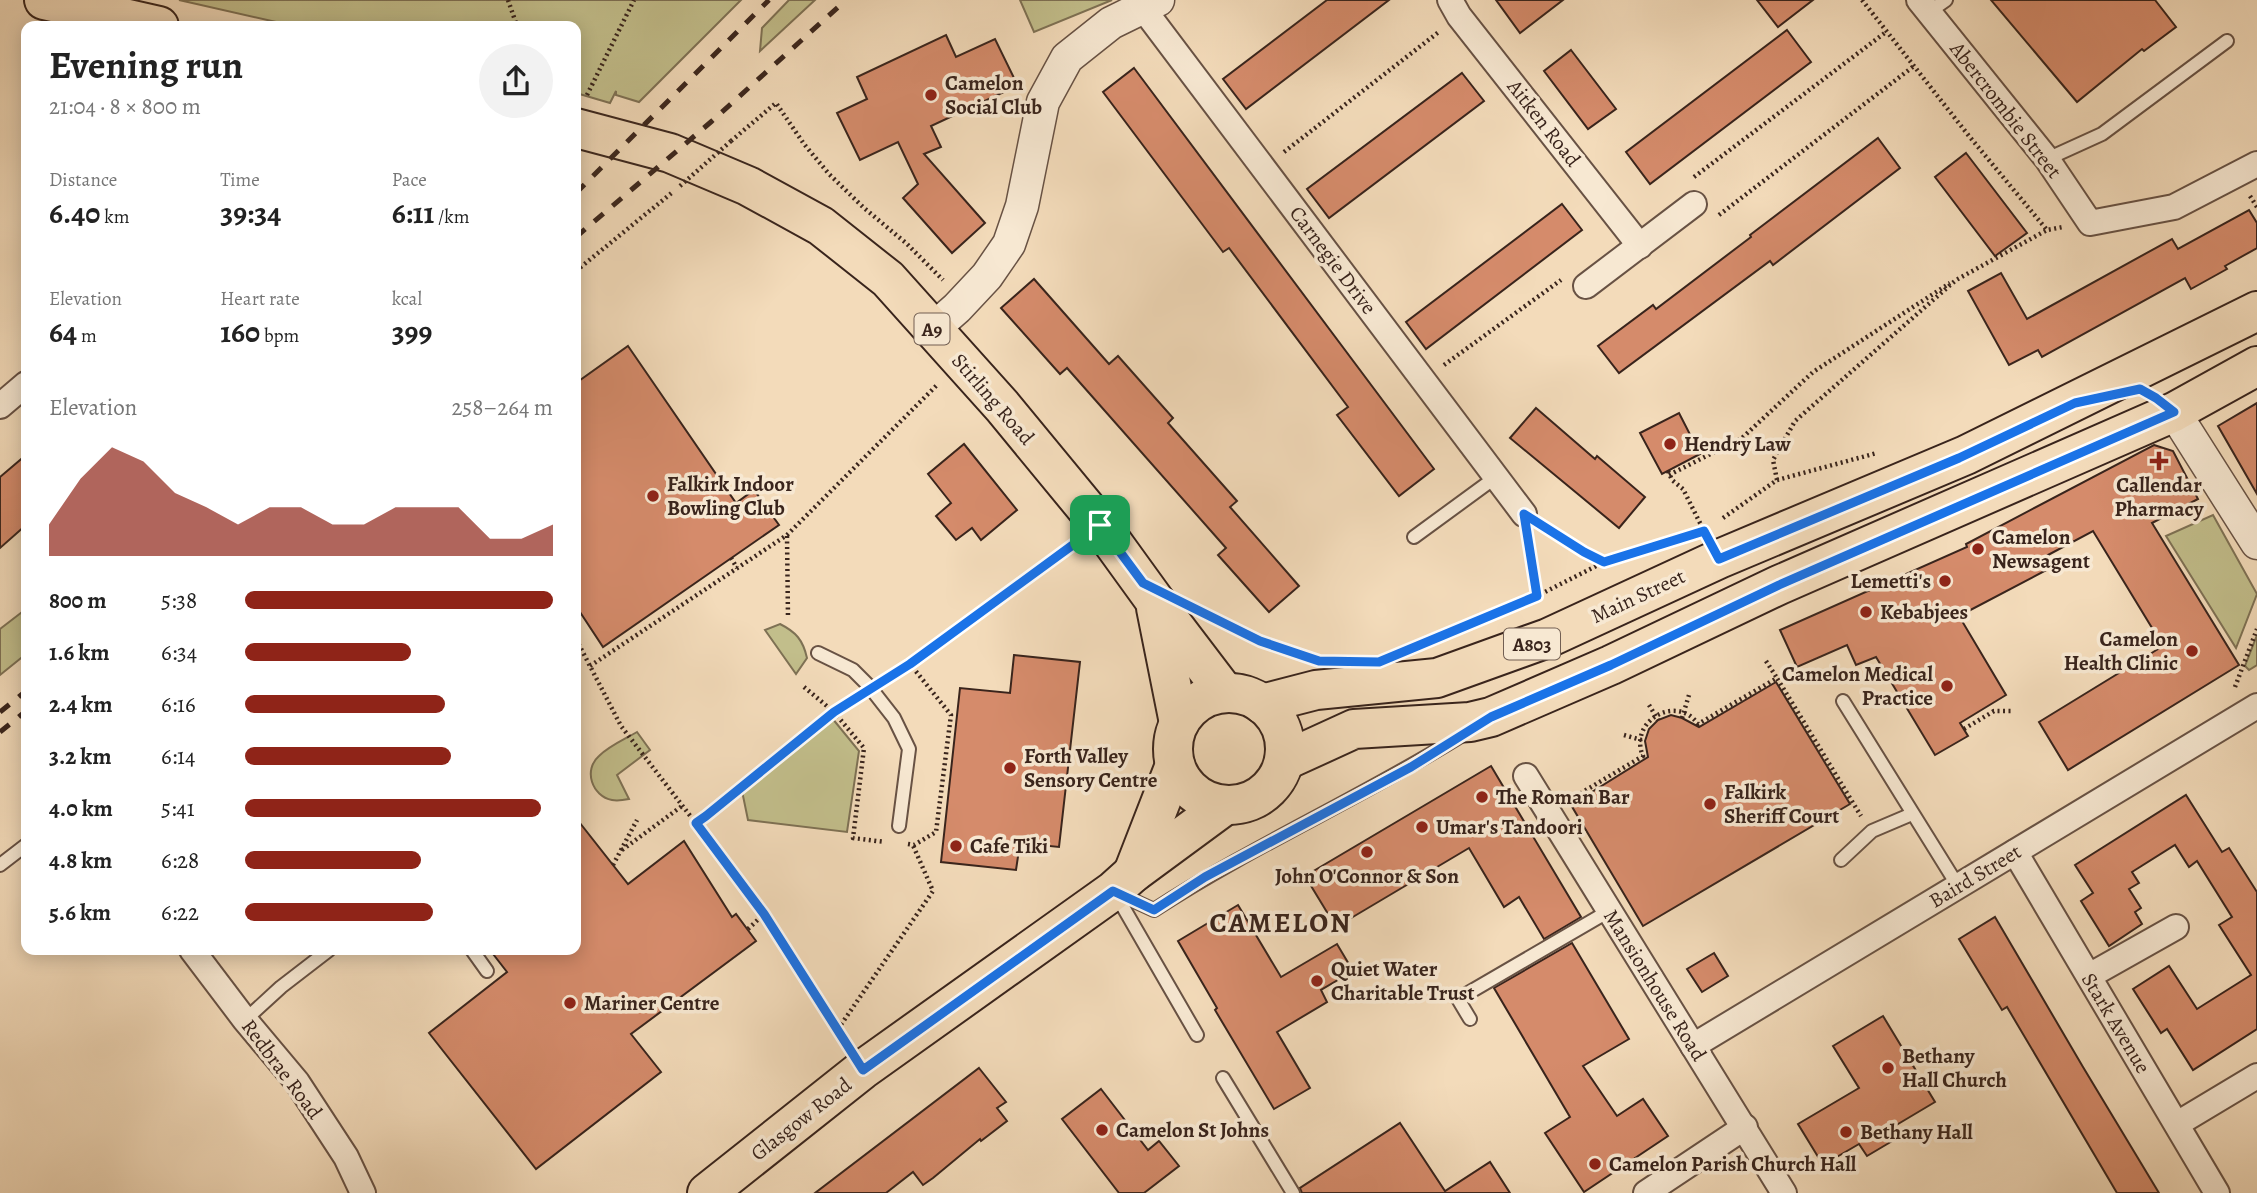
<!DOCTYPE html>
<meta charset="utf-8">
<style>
:root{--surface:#fff;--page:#f2f2f2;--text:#222;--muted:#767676;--accent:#8f2418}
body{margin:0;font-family:Alegreya,serif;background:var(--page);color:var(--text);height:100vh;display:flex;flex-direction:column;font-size:26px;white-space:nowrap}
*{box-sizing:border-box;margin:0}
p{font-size:23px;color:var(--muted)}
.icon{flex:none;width:38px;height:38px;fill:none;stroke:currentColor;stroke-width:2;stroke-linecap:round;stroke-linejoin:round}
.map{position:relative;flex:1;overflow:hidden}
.details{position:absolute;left:21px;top:21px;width:560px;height:934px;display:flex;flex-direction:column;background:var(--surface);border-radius:14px;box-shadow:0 4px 18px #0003}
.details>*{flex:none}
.pin{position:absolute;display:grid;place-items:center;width:60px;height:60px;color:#fff;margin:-30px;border-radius:14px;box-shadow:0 4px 10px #0006}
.round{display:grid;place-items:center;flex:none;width:74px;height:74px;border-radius:37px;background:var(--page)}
.overview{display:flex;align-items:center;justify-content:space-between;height:119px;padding:0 28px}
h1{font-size:38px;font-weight:700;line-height:52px}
.metrics{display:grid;grid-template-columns:repeat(3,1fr);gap:10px;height:119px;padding:7px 28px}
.metrics div{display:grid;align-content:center}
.metrics b{font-size:30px;font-weight:700}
.metrics small{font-size:19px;font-weight:400}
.metrics p{font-size:19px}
.chart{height:196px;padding:14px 28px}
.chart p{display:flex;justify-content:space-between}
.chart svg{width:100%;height:126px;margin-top:7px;fill:var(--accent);opacity:.7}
ul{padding:0 28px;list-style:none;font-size:23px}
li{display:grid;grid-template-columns:112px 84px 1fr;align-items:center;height:52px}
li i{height:18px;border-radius:9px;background:var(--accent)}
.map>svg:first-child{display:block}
.green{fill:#c2be8b;stroke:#7e7154;stroke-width:2}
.building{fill:#d58b6b;stroke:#39241c;stroke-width:2}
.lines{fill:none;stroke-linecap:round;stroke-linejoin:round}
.service-casing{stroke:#685244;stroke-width:16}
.minor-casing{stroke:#685244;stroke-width:28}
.tertiary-casing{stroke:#685244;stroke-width:35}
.primary-casing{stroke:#39241c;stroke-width:42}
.path{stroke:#39241c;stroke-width:4.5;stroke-dasharray:2 3.5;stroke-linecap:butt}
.service{stroke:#f7e8d2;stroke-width:12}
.minor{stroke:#f7e8d2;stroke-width:24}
.tertiary{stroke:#f7e8d2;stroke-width:32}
.primary{stroke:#f3dbba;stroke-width:38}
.rail{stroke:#39241c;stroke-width:5;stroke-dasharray:12 12;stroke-linecap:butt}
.path-bridge{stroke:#39241c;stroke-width:4.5;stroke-dasharray:2 3.5;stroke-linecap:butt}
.route-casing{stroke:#fff;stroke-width:14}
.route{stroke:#1a73e8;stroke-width:9}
.poi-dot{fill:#8f2418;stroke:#f7e8d2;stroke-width:2.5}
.labels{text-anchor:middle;stroke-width:7;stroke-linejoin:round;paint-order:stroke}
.shield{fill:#f7e8d2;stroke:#725f53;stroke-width:2}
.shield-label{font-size:19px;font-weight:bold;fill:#39241c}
.poi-label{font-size:21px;font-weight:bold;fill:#39241c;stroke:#f7e8d2;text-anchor:start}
.street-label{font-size:21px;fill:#39241c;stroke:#f7e8d2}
.district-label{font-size:28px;font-weight:bold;letter-spacing:2px;fill:#39241c;stroke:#f7e8d2}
</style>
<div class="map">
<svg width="2257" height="1193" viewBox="0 0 2257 1193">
<rect width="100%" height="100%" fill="#f3dbba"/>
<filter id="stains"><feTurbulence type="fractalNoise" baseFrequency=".00286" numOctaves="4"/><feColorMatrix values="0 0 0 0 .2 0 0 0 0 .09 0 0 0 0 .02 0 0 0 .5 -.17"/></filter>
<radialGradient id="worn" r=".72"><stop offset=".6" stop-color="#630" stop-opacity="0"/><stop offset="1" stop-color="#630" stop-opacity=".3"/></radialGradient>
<g class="green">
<path d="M179,0H741L639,102L616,95V91L610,103L576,93V26H294Z"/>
<path d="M789,0H815L760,51L762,28Z"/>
<path d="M1020,0H1112L1034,32Z"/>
<path d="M2213,515L2257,594L2236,648L2166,536Z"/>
<path d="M26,609V654L0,675V629Z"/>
<path d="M780,624C796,632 803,640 807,658L796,674L765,630Z"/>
<path d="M2257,635V665L2249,670L2245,666Z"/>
<path d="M832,718L859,751L847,832L748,820L742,791Z"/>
<path d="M637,732L650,750L617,775L629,799C624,800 617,801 612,800C592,796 583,770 599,756C609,746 625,739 637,732Z"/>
</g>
<g class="building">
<path d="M1327,0H1389L1246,109L1223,79Z"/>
<path d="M1496,0H1563L1520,33Z"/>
<path d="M1757,0H1813L1778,27Z"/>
<path d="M1991,0H2155L2176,27L2144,51L2142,49L2077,102Z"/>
<path d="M1787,30L1811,62L1650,184L1626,152Z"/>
<path d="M946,35L956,57L995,39L1015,80L1002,86L1004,92L931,126L941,147L924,154L985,223L952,253L903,198L918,184L898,142L860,160L837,113L867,99L857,77Z"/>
<path d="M1571,50L1616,109L1588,129L1544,71Z"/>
<path d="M1134,68L1434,469L1399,496L1337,415L1348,407L1229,248L1223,252L1103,92Z"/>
<path d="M1462,73L1484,101L1329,218L1307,189Z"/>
<path d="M1878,138L1900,168L1773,265L1770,261L1619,373L1598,346L1653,305L1656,309L1751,237L1750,235Z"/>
<path d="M1966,153L2027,233L1995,256L1935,177Z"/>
<path d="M1562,204L1582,230L1426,349L1406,322Z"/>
<path d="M2249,210L2257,223V248L2225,266L2227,269L2191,289L2185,278L2042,357L2038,350L2009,365L1968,291L2001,273L2027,319L2172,239L2178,249Z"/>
<path d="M1034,279L1109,364L1118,356L1173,418L1168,423L1237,501L1230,507L1299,586L1269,612L1218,555L1226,548L1067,368L1060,374L1001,308Z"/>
<path d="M628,346L736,503L754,490L779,525L603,647L576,606V383Z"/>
<path d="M2257,403V494L2218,426Z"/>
<path d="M1536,408L1595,459L1597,456L1645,497L1619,528L1510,438Z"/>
<path d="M1679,413L1700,454L1662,474L1640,433Z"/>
<path d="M964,444L1017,510L981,540L972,528L956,540L936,516L951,503L928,474Z"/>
<path d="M2154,445L2173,451L2198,499L2152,523L2239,665L2068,770L2039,722L2163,646L2093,531L2048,555L2054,566L1959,616L2006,695L1960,723L1968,736L1935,755L1876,657L1856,665L1847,645L1797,667L1780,630L1967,547L1966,544Z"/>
<path d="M26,455V525L0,548V477Z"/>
<path d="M1014,655L1080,662L1059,847L1020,843L1016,870L941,862L960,688L1010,693Z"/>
<path d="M1776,682L1850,804L1643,926L1571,805L1648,757L1645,741L1649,729L1658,720L1671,715L1682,718L1699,727Z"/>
<path d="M1491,766L1581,917L1544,939L1519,897L1504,907L1469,848L1336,927L1305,876Z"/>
<path d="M2186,795L2222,852L2229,848L2257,892V1029L2193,1070L2167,1029L2161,1033L2133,989L2169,966L2197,1009L2251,975L2219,925L2232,917L2197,861L2189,867L2175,845L2132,872L2139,883L2129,889L2141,908L2135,912L2142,924L2109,946L2081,901L2093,893L2075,865Z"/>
<path d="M576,818L628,884L684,841L732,917L736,914L756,941L631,1034L661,1072L536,1169L429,1033L507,972L490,950H576Z"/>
<path d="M1238,905L1281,977L1337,944L1353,971L1321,990L1327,1002L1277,1032L1310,1088L1274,1109L1215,1010L1217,1008L1178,941Z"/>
<path d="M1995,917L2083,1067L2159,1193H2117L2007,1007L2002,1010L1959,939Z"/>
<path d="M1572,943L1629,1039L1583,1066L1617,1116L1643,1099L1668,1136L1584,1192L1545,1133L1570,1117L1494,988Z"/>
<path d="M1714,953L1728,976L1702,992L1687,969Z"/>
<path d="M1883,1016L1935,1102L1888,1130L1894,1140L1867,1156L1859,1144L1823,1165L1798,1124L1859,1088L1833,1046Z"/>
<path d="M979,1068L1006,1102L997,1108L1007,1121L981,1141L980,1139L933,1178L923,1185L913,1172L886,1193H815Z"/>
<path d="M1101,1089L1148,1150L1159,1141L1179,1166L1144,1193H1119L1062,1119Z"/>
<path d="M1400,1123L1445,1191L1490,1162L1510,1193H1302L1300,1188Z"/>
</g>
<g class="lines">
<defs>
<g id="service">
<path d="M1929,12L1946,0"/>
<path d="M2047,159L2102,134L2227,41"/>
<path d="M1414,537L1496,477"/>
<path d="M818,653L853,670L869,686L894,718L909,749L899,826"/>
<path d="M1843,701L1958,886"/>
<path d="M1841,860L1872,831L1912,814"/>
<path d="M0,865L26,845"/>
<path d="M1115,893L1197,1035"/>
<path d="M1117,893L1154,910C1254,845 1363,797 1464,734"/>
<path d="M472,950L487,971"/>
<path d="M1470,1019L1458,999L1609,911"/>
<path d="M245,1020L281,987L329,950"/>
<path d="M1223,1078L1293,1193"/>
</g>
<g id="minor">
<path d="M1450,0L1459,16L1640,246"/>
<path d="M1919,0L2047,159L2090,223L2174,207L2257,164"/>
<path d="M1142,7L1524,514"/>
<path d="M1586,286L1694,204"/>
<path d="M0,406L26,384"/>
<path d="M1526,776L1784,1193"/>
<path d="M2015,852L2217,1193"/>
<path d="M192,950L245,1020L297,1082L346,1157L363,1193"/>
<path d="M2089,976L2176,927"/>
<path d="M1693,1046L2257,706"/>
<path d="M2177,1124L2257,1076"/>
<path d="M1646,1193L1745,1127"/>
</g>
<g id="tertiary">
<path d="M932,330L957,308L987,276L1009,244L1022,206L1043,102L1067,58L1111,23L1158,0"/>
<path d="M2174,412L2257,543"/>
</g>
<g id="primary">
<path d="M44,0L159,26"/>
<path d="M576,128L670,153L748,186L821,226L888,279L1002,406L1100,525L1155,601L1225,693"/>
<path d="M1156,608L1179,723"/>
<circle cx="1229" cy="749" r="56"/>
<path d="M1262,704L1316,690L1437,678L1548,638L1719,559L1966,455L2257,311"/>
<path d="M1284,761L1354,729L1470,722L1491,717L1611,665L1779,585L2174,412L2257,366"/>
<path d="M1133,873L1175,765"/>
<path d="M707,1193L862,1070L1113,891L1133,873L1224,806"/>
</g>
</defs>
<use href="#service" class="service-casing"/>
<use href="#minor" class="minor-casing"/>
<use href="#tertiary" class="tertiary-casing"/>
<use href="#primary" class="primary-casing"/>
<g class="path">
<path d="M508,0L517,26"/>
<path d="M1862,0L1969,136L2047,230L2063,227"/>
<path d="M587,95L634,0"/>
<path d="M731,141L776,103L804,144L829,174L864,208L906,243L943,280"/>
<path d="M1284,152L1440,31"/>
<path d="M1694,177L1886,32"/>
<path d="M2250,196L2257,207"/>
<path d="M1719,215L1914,66"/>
<path d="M576,271L674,191"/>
<path d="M1444,365L1561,280"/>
<path d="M1668,471L1672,480L1683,489L1703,529"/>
<path d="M1669,475L1742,438L1813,372L1950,283"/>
<path d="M1777,480L1773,460L1795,421L1956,280L2047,230"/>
<path d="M1723,518L1777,480L1877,453"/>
<path d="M1545,528L1584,552L1604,562L1668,542"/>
<path d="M787,536L788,618"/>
<path d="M1527,539L1537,596"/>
<path d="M731,558L737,568"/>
<path d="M1212,617L1260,641L1307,657"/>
<path d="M576,639L621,726L745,887L846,1042"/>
<path d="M1424,644L1537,596L1604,562"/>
<path d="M1766,661L1777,678"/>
<path d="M590,666L787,535L938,384"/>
<path d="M888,677L910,664L1074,544"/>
<path d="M804,687L834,712L864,748L853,838L885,842"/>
<path d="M2235,687L2257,629"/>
<path d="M1649,705L1658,720"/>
<path d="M1682,718L1689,695"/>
<path d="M1964,729L1994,711H2012"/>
<path d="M1624,735L1645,741"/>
<path d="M1571,799L1643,756C1628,722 1676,693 1698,724L1777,678L1861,816"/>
<path d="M696,823L706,816L834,712L854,699"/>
<path d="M908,844L914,845L936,832L951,715L910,664"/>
<path d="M622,850L682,806"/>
<path d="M613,865L637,820"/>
<path d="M748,929L764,914"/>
<path d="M838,1029L933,891L912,843"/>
</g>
<use href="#service" class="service"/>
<use href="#minor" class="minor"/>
<use href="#tertiary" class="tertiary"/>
<use href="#primary" class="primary"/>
<g class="rail">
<path d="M576,193L769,0"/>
<path d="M576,237L712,121L846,0"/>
<path d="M0,712L26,691"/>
<path d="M0,732L26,711"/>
</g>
<path class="path-bridge" d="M680,186L731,141"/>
</g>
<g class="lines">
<defs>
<path id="route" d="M2140,389L2156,398L2174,412L1779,585L1611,665L1491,717L1411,767L1205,877L1154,910L1113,891L863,1070L764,914L696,823L706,816L834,712L910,664L1100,525L1143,583L1260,641L1319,661L1379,662L1537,596L1524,514L1584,552L1604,562L1704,531L1719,559L1959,458L2075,403Z"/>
</defs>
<use href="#route" class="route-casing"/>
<use href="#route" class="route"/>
</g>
<g class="poi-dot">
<circle cx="931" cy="95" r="7"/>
<circle cx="1670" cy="444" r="7"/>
<path d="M2155.5 450.5h7v7h7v7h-7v7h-7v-7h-7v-7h7z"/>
<circle cx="653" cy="496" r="7"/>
<circle cx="1978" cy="549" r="7"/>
<circle cx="1945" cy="581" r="7"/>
<circle cx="1866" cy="612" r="7"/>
<circle cx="2192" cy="651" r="7"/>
<circle cx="1947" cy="686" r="7"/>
<circle cx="1010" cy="768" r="7"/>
<circle cx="1482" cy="797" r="7"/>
<circle cx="1710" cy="804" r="7"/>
<circle cx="1422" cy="827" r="7"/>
<circle cx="956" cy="846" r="7"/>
<circle cx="1367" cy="852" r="7"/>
<circle cx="1317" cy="981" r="7"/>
<circle cx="570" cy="1003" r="7"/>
<circle cx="1888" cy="1068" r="7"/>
<circle cx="1102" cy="1130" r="7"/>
<circle cx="1846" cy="1132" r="7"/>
<circle cx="1595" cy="1164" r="7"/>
</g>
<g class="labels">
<g class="shield">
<rect x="914.5" y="313.5" width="35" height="31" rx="5"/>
<rect x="1504" y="628.5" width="56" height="31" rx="5"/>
</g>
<g class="shield-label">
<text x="932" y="336">A9</text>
<text x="1532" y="651">A803</text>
</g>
<g class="poi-label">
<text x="945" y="90">Camelon<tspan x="945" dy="24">Social Club</tspan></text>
<text x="1684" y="451">Hendry Law</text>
<text x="667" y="491">Falkirk Indoor<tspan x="667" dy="24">Bowling Club</tspan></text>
<text x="2159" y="492" text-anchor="middle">Callendar<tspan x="2159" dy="24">Pharmacy</tspan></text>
<text x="1992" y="544">Camelon<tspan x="1992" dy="24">Newsagent</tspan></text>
<text x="1931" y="588" text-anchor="end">Lemetti's</text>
<text x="1880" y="619">Kebabjees</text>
<text x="2178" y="646" text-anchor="end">Camelon<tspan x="2178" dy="24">Health Clinic</tspan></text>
<text x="1933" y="681" text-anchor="end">Camelon Medical<tspan x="1933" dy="24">Practice</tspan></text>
<text x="1024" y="763">Forth Valley<tspan x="1024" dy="24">Sensory Centre</tspan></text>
<text x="1724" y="799">Falkirk<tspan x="1724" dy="24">Sheriff Court</tspan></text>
<text x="1496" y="804">The Roman Bar</text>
<text x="1436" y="834">Umar's Tandoori</text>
<text x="970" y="853">Cafe Tiki</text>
<text x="1367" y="883" text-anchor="middle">John O'Connor &amp; Son</text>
<text x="1331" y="976">Quiet Water<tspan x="1331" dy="24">Charitable Trust</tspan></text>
<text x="584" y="1010">Mariner Centre</text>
<text x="1902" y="1063">Bethany<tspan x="1902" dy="24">Hall Church</tspan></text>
<text x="1116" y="1137">Camelon St Johns</text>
<text x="1860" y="1139">Bethany Hall</text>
<text x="1609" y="1171">Camelon Parish Church Hall</text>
</g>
<g class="street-label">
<text transform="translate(2006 110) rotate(52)" y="7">Abercrombie Street</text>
<text transform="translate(1544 123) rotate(52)" y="7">Aitken Road</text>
<text transform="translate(1333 260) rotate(53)" y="7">Carnegie Drive</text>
<text transform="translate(993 399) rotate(49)" y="7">Stirling Road</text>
<text transform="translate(1638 596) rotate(-25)" y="7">Main Street</text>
<text transform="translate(1975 876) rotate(-31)" y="7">Baird Street</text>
<text transform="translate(1655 985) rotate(58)" y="7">Mansionhouse Road</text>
<text transform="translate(2116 1023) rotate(59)" y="7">Stark Avenue</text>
<text transform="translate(282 1069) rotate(53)" y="7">Redbrae Road</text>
<text transform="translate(801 1119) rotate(-38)" y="7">Glasgow Road</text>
</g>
<g class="district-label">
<text x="1281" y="932">CAMELON</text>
</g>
</g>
<rect width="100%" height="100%" filter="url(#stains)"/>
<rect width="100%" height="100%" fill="url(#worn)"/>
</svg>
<div class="pin" style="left:1100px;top:525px;background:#1e9e55"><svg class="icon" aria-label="arrive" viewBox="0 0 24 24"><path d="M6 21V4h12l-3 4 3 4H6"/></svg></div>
<section class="details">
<div class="overview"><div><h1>Evening run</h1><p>21:04 · 8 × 800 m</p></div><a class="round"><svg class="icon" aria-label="share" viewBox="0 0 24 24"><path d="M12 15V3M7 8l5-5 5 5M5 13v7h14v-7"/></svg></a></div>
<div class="metrics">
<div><p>Distance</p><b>6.40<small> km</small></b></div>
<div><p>Time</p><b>39:34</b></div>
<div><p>Pace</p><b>6:11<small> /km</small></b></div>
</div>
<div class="metrics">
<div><p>Elevation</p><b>64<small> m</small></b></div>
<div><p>Heart rate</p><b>160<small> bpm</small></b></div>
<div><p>kcal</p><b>399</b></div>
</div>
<div class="chart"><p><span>Elevation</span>258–264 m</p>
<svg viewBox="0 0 160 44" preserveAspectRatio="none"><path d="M0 44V33L10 17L20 6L30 11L40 22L50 27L60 33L70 27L80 27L90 33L100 33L110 27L120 27L130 27L140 38L150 38L160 33V44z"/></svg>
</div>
<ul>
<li><b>800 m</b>5:38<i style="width:100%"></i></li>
<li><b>1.6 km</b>6:34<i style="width:54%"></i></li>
<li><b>2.4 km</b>6:16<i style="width:65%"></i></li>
<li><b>3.2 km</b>6:14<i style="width:67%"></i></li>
<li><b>4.0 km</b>5:41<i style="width:96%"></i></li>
<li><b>4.8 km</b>6:28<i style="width:57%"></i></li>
<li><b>5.6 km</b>6:22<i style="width:61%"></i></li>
</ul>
</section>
</div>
